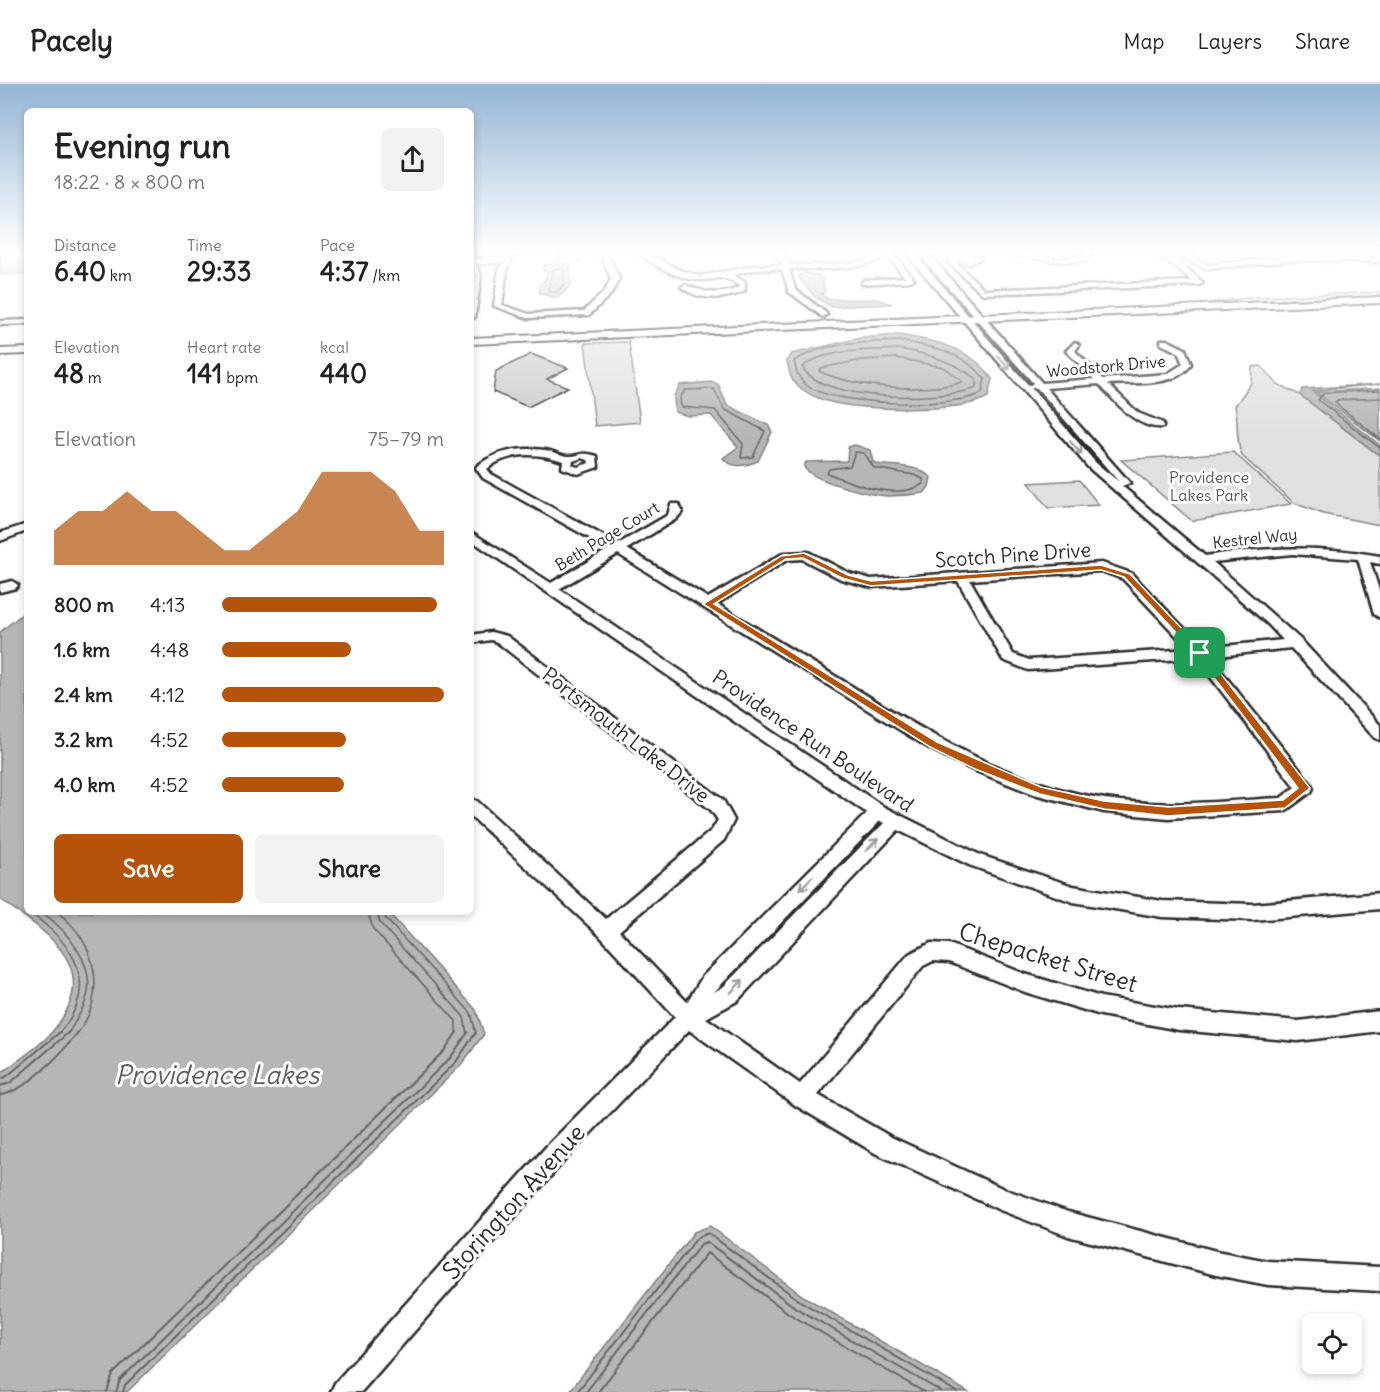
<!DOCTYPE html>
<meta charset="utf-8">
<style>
:root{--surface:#fff;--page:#f2f2f2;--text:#222;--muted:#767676;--line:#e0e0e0;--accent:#b45309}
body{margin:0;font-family:Delius,sans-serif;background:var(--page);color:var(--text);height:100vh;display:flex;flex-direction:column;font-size:22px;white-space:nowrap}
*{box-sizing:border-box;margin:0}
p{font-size:20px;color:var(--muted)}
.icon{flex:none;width:33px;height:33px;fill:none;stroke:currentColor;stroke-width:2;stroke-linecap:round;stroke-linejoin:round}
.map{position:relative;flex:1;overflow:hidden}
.drawer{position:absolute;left:24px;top:24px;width:450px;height:807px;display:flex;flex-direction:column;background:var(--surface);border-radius:9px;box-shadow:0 3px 9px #0003}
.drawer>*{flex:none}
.fabs{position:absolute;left:1302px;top:1230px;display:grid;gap:12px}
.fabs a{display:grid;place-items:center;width:60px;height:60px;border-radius:9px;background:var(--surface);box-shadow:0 3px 9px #0003;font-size:30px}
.pin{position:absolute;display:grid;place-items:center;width:51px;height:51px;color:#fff;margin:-26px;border-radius:12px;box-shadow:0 3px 9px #0006}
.round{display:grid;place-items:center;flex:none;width:63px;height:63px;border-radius:9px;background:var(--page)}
.summary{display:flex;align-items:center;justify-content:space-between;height:102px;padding:0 30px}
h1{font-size:33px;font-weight:700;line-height:45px}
.figures{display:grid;grid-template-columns:repeat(3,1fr);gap:9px;height:102px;padding:6px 30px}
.figures div{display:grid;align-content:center}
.figures b{font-size:26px;font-weight:700}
.figures small{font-size:16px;font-weight:400}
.figures p{font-size:16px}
.chart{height:168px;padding:12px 30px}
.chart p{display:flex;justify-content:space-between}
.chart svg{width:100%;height:108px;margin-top:6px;fill:var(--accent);opacity:.7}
.primary-button{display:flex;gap:12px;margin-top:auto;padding:12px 30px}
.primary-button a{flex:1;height:69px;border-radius:9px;background:var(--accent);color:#fff;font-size:24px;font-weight:700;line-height:69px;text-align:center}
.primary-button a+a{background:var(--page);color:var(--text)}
ul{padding:0 30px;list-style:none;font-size:20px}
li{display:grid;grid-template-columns:96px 72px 1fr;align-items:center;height:45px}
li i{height:15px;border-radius:8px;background:var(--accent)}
header{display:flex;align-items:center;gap:36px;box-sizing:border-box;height:84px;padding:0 30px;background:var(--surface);border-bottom:2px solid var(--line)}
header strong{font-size:28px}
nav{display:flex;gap:33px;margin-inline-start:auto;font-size:21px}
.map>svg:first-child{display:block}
.green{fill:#e0e0e0;stroke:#868686;stroke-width:1.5}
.water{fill:#b6b6b6;stroke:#7e7e7e;stroke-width:1.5}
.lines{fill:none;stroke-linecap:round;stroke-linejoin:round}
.shore-far1{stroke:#636363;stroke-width:1.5}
.shore{stroke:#636363;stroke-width:2}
.building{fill:#cbcbcb;stroke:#2b2b2b;stroke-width:1.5}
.minor-casing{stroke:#2b2b2b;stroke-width:5}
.major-casing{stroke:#2b2b2b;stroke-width:4}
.minor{fill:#fff;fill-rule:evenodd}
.major{fill:#fff;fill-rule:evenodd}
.oneway{stroke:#a0a0a0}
.route{fill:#b45309;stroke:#fff;stroke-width:1.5;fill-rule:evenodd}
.labels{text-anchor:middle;stroke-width:6;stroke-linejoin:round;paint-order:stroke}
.far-street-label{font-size:16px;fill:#2b2b2b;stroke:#fff}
.far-park-label{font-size:16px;fill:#585858;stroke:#fff}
.street-label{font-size:20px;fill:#2b2b2b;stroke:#fff}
.near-street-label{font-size:24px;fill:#2b2b2b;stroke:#fff}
.near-water-label{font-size:26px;font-style:italic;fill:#5c5c5c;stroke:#fff}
</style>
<header>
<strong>Pacely</strong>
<nav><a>Map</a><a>Layers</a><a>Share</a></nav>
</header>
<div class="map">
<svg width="1380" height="1308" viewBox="0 0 1380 1308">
<rect width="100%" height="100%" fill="#fff"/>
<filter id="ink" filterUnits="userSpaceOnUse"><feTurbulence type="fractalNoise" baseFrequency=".0167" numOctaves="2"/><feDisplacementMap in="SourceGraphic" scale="12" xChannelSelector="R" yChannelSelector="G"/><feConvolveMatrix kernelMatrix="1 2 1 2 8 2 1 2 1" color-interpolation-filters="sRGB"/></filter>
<g filter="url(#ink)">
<g class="green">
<path d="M1380,208V215L1199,220L1256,213Z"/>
<path d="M629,258L640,338L595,342L585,259Z"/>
<path d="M1261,282L1277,300L1300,311L1380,372V441L1323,430L1294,419L1242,372C1235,357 1239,339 1235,322L1251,299L1252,283Z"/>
<path d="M1233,368L1291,420L1192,437L1121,376Z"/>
<path d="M1079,396L1099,421L1048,424L1029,399Z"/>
</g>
<g class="water">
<path d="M0,169H27V190L0,191Z"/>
<path d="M567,169H576L585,175L570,180L571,201L558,214L540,210L539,201L545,196L547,189L542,185L543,181L557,178L561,170Z"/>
<path d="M804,189L818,191L823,195L825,208L821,210L827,215H878L892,220L832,223L815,213L799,194V191Z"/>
<path d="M898,251C932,256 972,263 992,295L988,313C960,329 858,327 827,317C815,314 799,305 792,295C789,290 788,282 787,277L792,270L860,254Z"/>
<path d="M712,298L718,300L727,321L768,341L772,348L758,377C745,382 732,385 723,374L738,363L711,331L688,332L675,328L674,312L680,301Z"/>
<path d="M1380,300L1312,307L1380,361V372L1300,311L1302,305Z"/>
<path d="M1380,304V357L1316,308Z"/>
<path d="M855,361L870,366L873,378L877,380C897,383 914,380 931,393L929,403L924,409C912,411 899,412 887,412C870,411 811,397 804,383L806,378L847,377L848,363Z"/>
<path d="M27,526V828H388L476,926L484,950L461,981L127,1308H0V990C18,976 43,961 56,943C103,882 46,848 0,815V548Z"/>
<path d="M710,1142L803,1212L968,1308H569L694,1148Z"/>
</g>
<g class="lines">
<g class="shore-far1">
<path d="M561,183L564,185V200L557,208L548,207L553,186Z"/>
<path d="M898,257C931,262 963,267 985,295L982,309C953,325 833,322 806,301C798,294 796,287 794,277C824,258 863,259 898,257Z"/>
<path d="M898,265C927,269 953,277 976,295V304C941,317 823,319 802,283C826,264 869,267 898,265Z"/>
<path d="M897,274L943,283L963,298C926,309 854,304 819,287L821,284L862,276Z"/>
<path d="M714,305L724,325L765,347L753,373L741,374L743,360L715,326L681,323L680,314L685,306Z"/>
<path d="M1380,306L1324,309L1318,316L1380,364"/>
<path d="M1380,314L1337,316L1335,319L1380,355"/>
<path d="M855,368L864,369L874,384L914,391L923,395V400C896,417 854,400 827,389L829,385L850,382Z"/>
<path d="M29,828C74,860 103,901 58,950"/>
<path d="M42,828C67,847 98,882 86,916C82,928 74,939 68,950"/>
<path d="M57,828C97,857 108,911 77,950"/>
<path d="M368,828L373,845L456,937V950"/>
<path d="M377,828L380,839L464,933L467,950"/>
<path d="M384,828L386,835L471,929L476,950"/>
</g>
<g class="shore">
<path d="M0,995L6,993L60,948"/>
<path d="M0,1002L10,999L69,948"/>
<path d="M0,1011C26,1008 62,969 78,948"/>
<path d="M107,1308L113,1290L444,967L457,948"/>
<path d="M116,1308L120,1296L451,973L468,948"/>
<path d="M123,1308L125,1301L456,978L476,948"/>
<path d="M577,1308L697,1154L708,1149L800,1217L957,1308"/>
<path d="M586,1308L701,1160L707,1158L796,1224L942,1308"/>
<path d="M598,1308L707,1169L791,1231L924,1308"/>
</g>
</g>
<path class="building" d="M531,270L568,284L547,295L568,303L528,323L493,308L496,287Z"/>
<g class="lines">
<defs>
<g id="minor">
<path d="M471,169L476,175L513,173L507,185L502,221L529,230L584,227L605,207L611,195L603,175L595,169C611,169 613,182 619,195L611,210L589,231L528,234L494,222L499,185L505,178L477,180L481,192L475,233L471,235L473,192Z"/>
<path d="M638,169H647L680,186L700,192L754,182L783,181L775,169H781L791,181C814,181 838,182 861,177C872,175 881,169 893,169L914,195L910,197L861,200L864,196L905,193L888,172C858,187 822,185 789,185L795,205L826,229L827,231L823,233L789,208L782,185L754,186L732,191L745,198V207C725,216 699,217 681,203L685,201C703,208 719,212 738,204V201C718,189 718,197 698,196C678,195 654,181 638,169Z"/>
<path d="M906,169H914L1029,302L1033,299L926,178V174H932L1042,299L1094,295L1066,267L1075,258L1079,261L1075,267L1103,295L1167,290L1183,280L1178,268L1161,260V256H1167L1185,265L1191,280C1177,304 1133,298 1108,300L1138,329L1163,339V343C1137,346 1115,317 1099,300L1046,304L1130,399L1122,402L1205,472C1265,463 1320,461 1380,472V480L1370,478L1380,509V534L1374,530L1358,475L1292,470L1213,478L1301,556L1380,641V656L1375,654L1291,564L1210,573L1311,700L1313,704L1311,708L1285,727L1168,734L1104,728L1034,710L973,686L929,664L618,470L559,505L884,723L980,771L1073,802L1162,817L1253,820L1380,809V825L1253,836L1162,833L1073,818L969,781L898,746L737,917L706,934L800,1000L909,870L931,859L949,860L1025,890L1101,913L1179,926L1298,937L1380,927V947L1298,957L1179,946L1101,931L1025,908L949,878L933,877L923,882L818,1011L891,1053L1004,1105L1068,1128L1216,1167L1268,1177L1380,1183V1207L1268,1201L1216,1191L1068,1152L1000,1126L875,1069L795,1021L689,946L562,1079L361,1308H331L335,1299L546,1063L675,933L600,852L471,732V715L477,717L606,835L712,746L718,736L711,726L497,558L491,556L471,559V551L491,548L507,552L723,716L734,736L724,756L619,847L687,918L703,892L867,729L471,456V448L551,499L609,465L483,394L476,384L477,382C497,366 521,363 545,366C553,367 562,372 569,372C582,372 580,367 597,372L598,383L578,390L562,384L563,377C538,369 509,367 487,385L491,390L618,460L668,431L671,420H679L682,428L676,435L627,465L708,514L784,469L808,468L849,489L871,495L1102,479L1131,489L1203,564L1283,556L1268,540L1088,383ZM1031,304H1037L1119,398L1096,379ZM582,374L588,376L589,379L578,383L572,381L573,377ZM802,475L841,495L871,503L958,497L1003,576L1028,586L1196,574L1295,703L1281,714C1222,717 1163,724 1105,715C1014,701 937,655 861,608C813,579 765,549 717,520L787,476ZM1101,487L1123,495L1189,565L1029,576L1013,570L970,496ZM880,737L884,739L723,903L714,908Z"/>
<path d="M964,169H970L981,175L968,180L959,177L956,179L985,206L1192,197L1176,183L1151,169C1171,169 1189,185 1203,199L1199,201L983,210L948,179L953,172Z"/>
<path d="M1005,169C1025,168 1071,181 1085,169H1093L1085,177L1061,178Z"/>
<path d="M1171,169H1180L1208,181L1293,172L1374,175L1371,169L1380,170V178L1293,176L1207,185Z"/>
<path d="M27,236V240L0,241V237Z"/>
<path d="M27,440V447L0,457V449Z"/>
<path d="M12,497L18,501L16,504L0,508V500Z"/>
</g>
<g id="major">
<path d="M1380,213V219L471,260V254Z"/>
<path d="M27,264V270L0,271V265Z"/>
</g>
</defs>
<use href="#minor" class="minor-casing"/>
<use href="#major" class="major-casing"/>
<use href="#minor" class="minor"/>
<use href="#major" class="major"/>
</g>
<defs><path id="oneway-shaft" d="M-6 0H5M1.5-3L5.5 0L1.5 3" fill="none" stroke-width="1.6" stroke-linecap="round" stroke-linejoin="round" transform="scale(1.5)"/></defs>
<g class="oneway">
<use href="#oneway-shaft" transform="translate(1004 279) rotate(50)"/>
<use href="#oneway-shaft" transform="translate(1076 364) rotate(49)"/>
<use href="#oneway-shaft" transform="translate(872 761) rotate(-45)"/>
<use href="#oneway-shaft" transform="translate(806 799) rotate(135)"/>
<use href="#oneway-shaft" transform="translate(737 902) rotate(-47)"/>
</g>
</g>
<linearGradient id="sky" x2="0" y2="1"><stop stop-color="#94b5d4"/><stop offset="0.48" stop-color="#fff"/><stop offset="1" stop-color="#fff" stop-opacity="0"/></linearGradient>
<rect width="1380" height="352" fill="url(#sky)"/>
<path class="route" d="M804,469L848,491L871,497L1101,481L1130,490L1203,567L1310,704L1285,724L1168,732L1104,725L1040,710L975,685L930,663L703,520L781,472ZM803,474L842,494L871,502L1101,486L1124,493L1197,571L1298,704L1283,716L1168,723L1104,717L1041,703L937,658L714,520L786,475Z"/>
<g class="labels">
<g class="far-street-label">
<text transform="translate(1106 282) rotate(-5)" y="6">Woodstork Drive</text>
<text transform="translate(607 452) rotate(-31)" y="6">Beth Page Court</text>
<text transform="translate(1255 454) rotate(-6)" y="6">Kestrel Way</text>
</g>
<g class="far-park-label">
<text x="1209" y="399">Providence<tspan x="1209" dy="18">Lakes Park</tspan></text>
</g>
<g class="street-label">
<text transform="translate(1013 471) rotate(-4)" y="7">Scotch Pine Drive</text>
<text transform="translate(626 651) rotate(38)" y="7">Portsmouth Lake Drive</text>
<text transform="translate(813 657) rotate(34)" y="7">Providence Run Boulevard</text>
</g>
<g class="near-street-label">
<text transform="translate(1048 874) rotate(17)" y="8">Chepacket Street</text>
<text transform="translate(514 1118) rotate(-48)" y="8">Storington Avenue</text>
</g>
<g class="near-water-label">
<text x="217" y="1000">Providence Lakes</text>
</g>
</g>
</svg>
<div class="fabs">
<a><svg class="icon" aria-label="locate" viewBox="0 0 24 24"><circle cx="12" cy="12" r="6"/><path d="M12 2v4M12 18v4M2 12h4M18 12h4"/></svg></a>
</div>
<div class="pin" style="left:1200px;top:569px;background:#1e9e55"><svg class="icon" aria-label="arrive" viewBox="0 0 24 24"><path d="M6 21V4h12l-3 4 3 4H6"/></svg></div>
<section class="drawer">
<div class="summary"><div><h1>Evening run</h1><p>18:22 · 8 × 800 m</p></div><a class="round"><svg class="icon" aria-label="share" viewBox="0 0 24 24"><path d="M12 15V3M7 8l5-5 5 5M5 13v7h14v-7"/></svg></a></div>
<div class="figures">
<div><p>Distance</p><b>6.40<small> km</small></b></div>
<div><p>Time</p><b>29:33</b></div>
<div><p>Pace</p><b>4:37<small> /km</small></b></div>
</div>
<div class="figures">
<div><p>Elevation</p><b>48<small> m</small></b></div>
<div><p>Heart rate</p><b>141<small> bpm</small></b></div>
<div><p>kcal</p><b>440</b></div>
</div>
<div class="chart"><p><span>Elevation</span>75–79 m</p>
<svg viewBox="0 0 160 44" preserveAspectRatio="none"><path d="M0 44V30L10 22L20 22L30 14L40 22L50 22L60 30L70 38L80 38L90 30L100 22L110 6L120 6L130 6L140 14L150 30L160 30V44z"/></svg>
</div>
<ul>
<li><b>800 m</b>4:13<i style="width:97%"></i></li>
<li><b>1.6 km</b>4:48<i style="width:58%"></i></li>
<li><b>2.4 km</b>4:12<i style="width:100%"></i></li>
<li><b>3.2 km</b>4:52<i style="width:56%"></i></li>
<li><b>4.0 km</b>4:52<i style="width:55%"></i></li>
</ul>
<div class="primary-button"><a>Save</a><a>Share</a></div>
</section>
</div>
